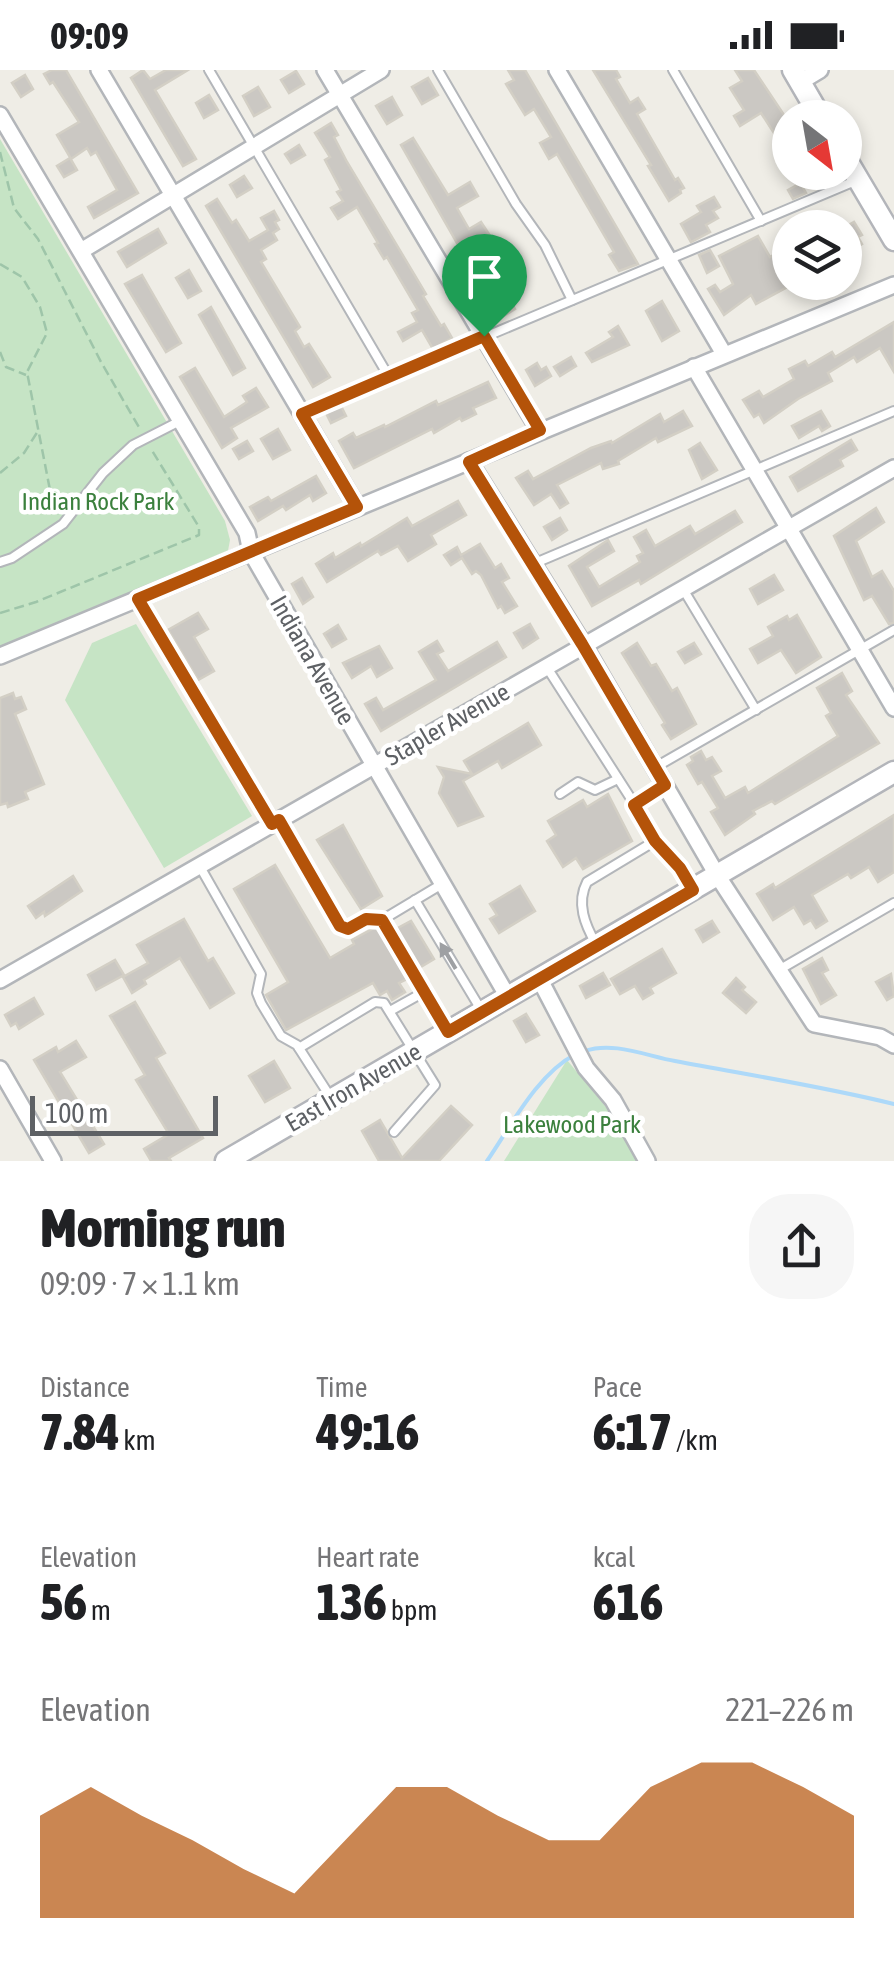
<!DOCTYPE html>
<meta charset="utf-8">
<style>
:root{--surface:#fff;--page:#f6f6f6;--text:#202124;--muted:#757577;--accent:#b45309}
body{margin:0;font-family:"Asap Condensed",sans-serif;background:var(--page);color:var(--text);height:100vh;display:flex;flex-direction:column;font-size:38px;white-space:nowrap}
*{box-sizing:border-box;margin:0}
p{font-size:32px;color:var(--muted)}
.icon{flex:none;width:55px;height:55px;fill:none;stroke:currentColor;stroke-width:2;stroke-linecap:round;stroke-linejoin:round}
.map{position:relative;height:1091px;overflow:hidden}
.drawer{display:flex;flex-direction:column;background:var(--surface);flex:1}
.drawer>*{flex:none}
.needle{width:65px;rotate:149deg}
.buttons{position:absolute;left:772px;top:30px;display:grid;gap:20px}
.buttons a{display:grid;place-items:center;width:90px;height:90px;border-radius:50%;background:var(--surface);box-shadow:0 5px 15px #0003;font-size:50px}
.scale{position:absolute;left:30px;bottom:25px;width:188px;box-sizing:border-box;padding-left:10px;border:5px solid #5e6165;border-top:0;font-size:28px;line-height:35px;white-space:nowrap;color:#5e6165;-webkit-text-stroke:8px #fff;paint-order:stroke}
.pin{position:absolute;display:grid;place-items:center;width:85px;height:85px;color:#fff;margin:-102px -42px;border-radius:50% 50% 50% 0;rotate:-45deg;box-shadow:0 0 10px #0007}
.pin .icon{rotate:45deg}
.round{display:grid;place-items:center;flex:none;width:105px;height:105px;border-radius:40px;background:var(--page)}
.head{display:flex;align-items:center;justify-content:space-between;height:170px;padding:0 40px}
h1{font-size:55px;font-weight:800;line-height:75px}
.stats{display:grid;grid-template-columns:repeat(3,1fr);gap:15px;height:170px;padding:10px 40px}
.stats div{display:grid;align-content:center}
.stats b{font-size:50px;font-weight:800}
.stats small{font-size:28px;font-weight:400}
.stats p{font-size:28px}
.chart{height:280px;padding:20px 40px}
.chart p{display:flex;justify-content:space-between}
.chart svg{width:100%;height:180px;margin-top:10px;fill:var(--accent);opacity:.7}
.status{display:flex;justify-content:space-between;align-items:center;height:70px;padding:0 50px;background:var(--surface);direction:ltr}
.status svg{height:28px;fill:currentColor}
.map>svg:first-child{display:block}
.green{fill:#c6e4c5}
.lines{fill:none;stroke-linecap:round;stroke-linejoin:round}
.stream{stroke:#add9f9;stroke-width:4}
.building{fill:#cbc8c3;stroke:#d3cfc5;stroke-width:2.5}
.lane-casing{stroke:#b3b6ba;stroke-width:12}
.street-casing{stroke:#b3b6ba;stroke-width:20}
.secondary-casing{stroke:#b3b5ba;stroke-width:25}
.path{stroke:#9ec5a9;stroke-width:2.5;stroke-dasharray:10 5;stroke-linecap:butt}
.lane{stroke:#fff;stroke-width:8}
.street{stroke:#fff;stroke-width:15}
.secondary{stroke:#fff;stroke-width:20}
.oneway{fill:#9ea0a3}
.route-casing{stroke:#fff;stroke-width:20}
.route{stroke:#b45309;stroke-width:12}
.labels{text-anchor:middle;stroke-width:9;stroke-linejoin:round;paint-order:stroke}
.park-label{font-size:25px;fill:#3b803d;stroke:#fff}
.street-label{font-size:25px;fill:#5e6165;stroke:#fff}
</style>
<div class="status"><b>09:09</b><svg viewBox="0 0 49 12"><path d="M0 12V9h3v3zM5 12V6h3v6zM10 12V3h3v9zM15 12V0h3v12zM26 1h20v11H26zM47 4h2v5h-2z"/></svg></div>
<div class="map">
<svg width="894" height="1091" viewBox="0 0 894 1091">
<rect width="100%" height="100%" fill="#efede6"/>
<g class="green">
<path d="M0,69L225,451L230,470L227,486L0,579Z"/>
<path d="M136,554L252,746L164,798L65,630L92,573Z"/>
<path d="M567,990L606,1037L637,1091H504Z"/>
</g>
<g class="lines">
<g class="stream">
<path d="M585,981C613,971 647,986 675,991C749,1005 821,1016 894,1034"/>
<path d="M487,1091C511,1056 537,1004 576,984"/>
</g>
</g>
<g class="building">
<path d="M52,0H66L138,123L94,148L88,137L117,120L96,82L91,85L87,78L71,89L57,65L79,52L53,12L50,14L44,4Z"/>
<path d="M143,0L150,9L166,0H188L155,20L196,89L183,96L131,8Z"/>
<path d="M508,0H525L638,194L619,201L609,185L614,182L557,84L549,89L540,73L551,67L534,39L525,45L506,14L514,10Z"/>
<path d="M593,0H616L620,7L616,9L630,33L638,28L645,39L637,44L675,110L678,108L684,118L680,120L681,123L669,131L648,96L651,95Z"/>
<path d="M735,0H754L786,48L790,46V88L761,43L740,56L734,46L744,40L730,18L742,11Z"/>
<path d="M296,1L304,14L289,23L281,10Z"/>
<path d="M25,5L33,19L21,27L12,13Z"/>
<path d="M428,8L438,25L422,34L412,17Z"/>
<path d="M258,17L270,37L254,46L243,26Z"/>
<path d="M209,25L218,40L204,48L196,33Z"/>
<path d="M392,27L402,45L387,54L376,36Z"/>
<path d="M331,53L338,65L334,67L347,92L426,224L423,226L441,256L444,254L452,268L433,279L422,260L403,271L398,262L417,252L412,243L418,240L387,187L384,189L375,174L378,173L357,137L338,149L331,138L343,131L337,122L341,120L325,90L330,87L315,63Z"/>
<path d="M413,68L448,125L470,112L478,126L457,138L469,159L481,152L494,172L480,181L492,201L515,190L522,201L501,214L515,239L502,247L492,228L494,227L457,173L401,75Z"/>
<path d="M299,75L305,85L291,93L285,84Z"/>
<path d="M70,88L77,100L64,107L57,96Z"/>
<path d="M790,102H822L801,114L806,123L793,129L788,120L797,115Z"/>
<path d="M244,106L252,118L237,127L230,115Z"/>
<path d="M714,127L720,137L713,141L718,148L706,155L710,162L691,172L681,154L701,142L697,136Z"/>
<path d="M217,129L232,153L236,150L249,171L268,160L261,148L274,141L279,150L275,152L279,159L273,163L277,170L261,180L266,189L261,192L300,257L295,261L304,277L309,274L330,307L313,317L206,136Z"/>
<path d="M854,152L862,165L858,167L862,174L845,184V157Z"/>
<path d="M158,159L166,173L127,197L118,182Z"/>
<path d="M758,166L770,187L775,184L793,214L756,234L751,225L724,245L708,219L715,215L720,222L733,214L719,186Z"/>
<path d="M710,180L719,196L707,203L699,185Z"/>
<path d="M189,200L201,221L188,228L176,208Z"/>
<path d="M142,205L181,273L166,282L125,214Z"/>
<path d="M662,231L679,261L662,271L646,241Z"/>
<path d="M211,237L245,298L233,305L199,245Z"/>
<path d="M894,252V302L880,278L857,292L854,287L828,303L832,311L798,329L764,353L759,344L754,347L743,330L759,321L763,327L794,309L789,299L805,291L808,296L832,282L835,287Z"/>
<path d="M618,256L629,275L592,292L586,283L613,267L609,262Z"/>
<path d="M571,287L576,296L560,306L554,297Z"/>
<path d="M537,293L541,300L546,297L551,306L535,316L526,300Z"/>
<path d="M195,298L224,347L247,332L243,326L256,318L268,337L231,358L237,368L222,378L180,307Z"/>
<path d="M488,312L496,328L473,338L476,344L462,351L460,348L434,363L432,359L354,398L339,371L353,363L356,368L384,355L385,357L436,331L438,335Z"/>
<path d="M341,336L346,346L331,353L326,343Z"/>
<path d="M683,341L692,356L658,372L656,368L618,391L619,394L603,399L601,393L557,415L568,433L560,438L551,424L534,435L516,408L528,401L533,409L591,378L611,371L612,373L660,344L664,352Z"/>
<path d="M821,341L830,356L822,361L819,356L799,368L792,356Z"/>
<path d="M278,359L290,380L273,389L261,369Z"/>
<path d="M851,370L857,380L840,390L843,396L798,421L790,407Z"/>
<path d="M247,371L253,381L239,389L233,379Z"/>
<path d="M700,373L717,400L702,409L689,380Z"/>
<path d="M316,406L326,423L313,431L310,425L286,440L283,436L258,451L250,437L268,427L271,431Z"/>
<path d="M458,431L466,445L431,465L436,474L408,491L398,476L381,485L378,481L327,512L316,494L333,483L335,488L360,473L361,476L407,448L412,456Z"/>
<path d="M876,438L884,452L856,471L872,507L882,501L894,521V553L889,554L872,526L864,530L834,466Z"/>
<path d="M735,441L742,452L641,514L639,510L592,536L569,496L608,470L614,481L587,497L599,517L640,492L637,486L643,483L634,467L646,460L655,476L690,456L695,464Z"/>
<path d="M560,448L567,460L552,470L544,457Z"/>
<path d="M480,474L495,498L501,494L509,508L502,512L517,536L505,543L501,536L498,538L481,505L476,501L472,504L462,488L451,495L444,485L457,477L461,485Z"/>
<path d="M774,505L783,520L758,534L750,519Z"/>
<path d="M302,508L313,527L303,534L292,514Z"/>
<path d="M198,543L208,559L194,567L214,601L198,610L168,560Z"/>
<path d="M797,545L821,587L796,603L781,580L758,593L750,579L773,566L768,557L787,546L789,550Z"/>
<path d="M530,554L538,568L523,578L514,563Z"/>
<path d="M338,555L346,569L332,577L324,564Z"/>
<path d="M437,571L443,581L437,584L448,601L497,572L506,587L381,661L365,634L376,628L383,640L436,610L419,582Z"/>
<path d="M637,573L651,596L656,594L672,621L677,618L696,654L671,669L662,655L665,653L622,583Z"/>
<path d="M694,573L701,584L685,593L678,582Z"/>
<path d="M379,576L392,598L377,607L371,596L352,608L343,593Z"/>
<path d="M842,603L852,621L846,625L879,673L775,734L772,731L753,741L755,744L725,765L711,742L718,738L702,712L698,714L687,695L693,691L691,687L701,681L706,690L712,687L721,701L712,706L725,728L745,717L748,723L838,666L826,646L831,643L817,618Z"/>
<path d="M13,623L15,629L21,627L26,639L15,644L44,714L25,722L28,729L8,737L7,733L0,735V628Z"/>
<path d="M528,653L541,675L502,698L498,691L463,711L483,746L458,756L439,723L444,707L438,697L472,704L464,691Z"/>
<path d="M608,724L632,771L583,799L576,788L563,797L547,771L556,765L548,751L583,730L587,737Z"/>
<path d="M894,745V802L878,812L869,797L851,808L848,804L812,825L827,851L816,858L811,850L804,854L794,837L773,850L757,824L773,814L775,818Z"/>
<path d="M343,755L382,826L361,839L317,770Z"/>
<path d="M275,795L330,888L354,874L352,870L376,857L406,906L407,909L399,913L405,922L392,930L387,921L380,925L373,913L286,960L266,925L288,912L234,819Z"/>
<path d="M73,806L82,821L45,846L44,842L36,848L28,836Z"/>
<path d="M520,816L535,841L499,863L490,849L497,845L490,834Z"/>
<path d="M184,849L208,891L213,888L234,923L210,938L180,888L144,910L146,914L132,923L123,907L148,893L137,875Z"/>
<path d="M411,851L434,889L419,898L396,859Z"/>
<path d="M712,851L719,862L703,872L696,860Z"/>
<path d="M662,879L676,903L650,918L653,923L643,929L635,916L620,924L611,909Z"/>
<path d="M822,888L828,900L822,903L836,925L821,934L803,899Z"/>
<path d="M115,890L124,905L96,920L88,905Z"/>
<path d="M603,903L610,915L586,928L580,916Z"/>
<path d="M891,904L894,926L887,930L876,912Z"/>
<path d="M736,908L745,917L742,920L756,932L746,943L723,923Z"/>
<path d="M34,928L43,944L19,959L16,953L11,956L5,945Z"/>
<path d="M135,932L165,983L156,988L203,1068L169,1088L171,1091H151L144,1079L169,1064L136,1010L145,1005L110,946Z"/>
<path d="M526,944L539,965L526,972L514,951Z"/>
<path d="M76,971L86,987L60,1002L104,1074L89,1083L34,990L56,977L58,982Z"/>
<path d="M274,991L290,1018L265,1032L249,1006Z"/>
<path d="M451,1036L472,1055L439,1091H379L362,1061L380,1050L402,1088Z"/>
</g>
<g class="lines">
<defs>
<g id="lane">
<path d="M209,0L389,307"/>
<path d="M438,0L516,134L545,175L572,230"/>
<path d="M673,0L761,151"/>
<path d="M302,344L855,111"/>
<path d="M0,492L12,488L63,454L103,403L133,375L180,351"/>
<path d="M533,494L894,341"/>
<path d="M683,519L756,640"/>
<path d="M138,529L271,753"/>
<path d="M546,596L635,735"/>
<path d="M654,698L894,560"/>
<path d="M665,715L635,735L655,771L680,798L691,816"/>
<path d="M560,724L578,712L595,720L618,709"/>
<path d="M279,750L344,858L366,849L382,850L442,814"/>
<path d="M199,795L261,904L257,923L261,933L281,966L297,975L331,1028"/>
<path d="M415,830L480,938"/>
<path d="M382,850L446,958"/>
<path d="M596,874C585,855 576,833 587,812L655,771"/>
<path d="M777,901L894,833"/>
<path d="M390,941L424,922"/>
<path d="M299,978L375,932L384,933L435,1015L394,1062"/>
</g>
<g id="street">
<path d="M99,0L357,437"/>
<path d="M325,0L539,360"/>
<path d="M557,0L724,284"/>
<path d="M800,12L820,0"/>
<path d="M0,45L247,463L251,482L508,927"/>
<path d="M81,181L381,0"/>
<path d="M694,297L894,638"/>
<path d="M469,391L583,574L717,805L814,954L880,967L894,975"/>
<path d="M0,586L894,215"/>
<path d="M539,908L586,998L613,1030L647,1091"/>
<path d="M0,910L894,398"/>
<path d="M0,999L53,1091"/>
</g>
<g id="secondary">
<path d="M793,0L821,48"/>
<path d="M845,87L894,170"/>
<path d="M226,1091L894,702"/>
</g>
</defs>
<use href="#lane" class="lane-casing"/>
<use href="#street" class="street-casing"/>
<use href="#secondary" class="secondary-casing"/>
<g class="path">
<path d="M0,82L14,138L38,169L101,292L140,359"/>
<path d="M0,194L22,207L40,237L47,263L27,302L50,420L59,444"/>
<path d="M0,282L6,297L26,305"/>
<path d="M0,403L24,383L38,361"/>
<path d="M0,543L36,532L199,465V457L151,379"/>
</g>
<use href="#lane" class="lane"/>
<use href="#street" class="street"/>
<use href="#secondary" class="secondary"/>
</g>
<defs><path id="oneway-solid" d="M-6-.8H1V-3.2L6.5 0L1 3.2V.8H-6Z" transform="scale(2.5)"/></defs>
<use class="oneway" href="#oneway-solid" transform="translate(448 886) rotate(-121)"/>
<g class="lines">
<defs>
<path id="route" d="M484,266L540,360L469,392L582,574L665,715L634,735L655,771L680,798L693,820L448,962L382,850L366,849L348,859L340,856L279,750L272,754L138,529L357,437L302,344Z"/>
</defs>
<use href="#route" class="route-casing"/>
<use href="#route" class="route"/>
</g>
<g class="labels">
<g class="park-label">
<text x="98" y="440">Indian Rock Park</text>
<text x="572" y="1063">Lakewood Park</text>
</g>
<g class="street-label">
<text transform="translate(313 590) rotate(60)" y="9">Indiana Avenue</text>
<text transform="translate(447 654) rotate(-30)" y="9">Stapler Avenue</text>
<text transform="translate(353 1017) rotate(-30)" y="9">East Iron Avenue</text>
</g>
</g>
</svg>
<div class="buttons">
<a><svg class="needle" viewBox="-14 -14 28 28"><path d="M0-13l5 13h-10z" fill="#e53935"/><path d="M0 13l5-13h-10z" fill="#757577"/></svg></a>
<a><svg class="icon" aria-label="layers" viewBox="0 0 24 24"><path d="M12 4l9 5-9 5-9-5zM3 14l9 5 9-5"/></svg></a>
</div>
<div class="scale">100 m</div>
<div class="pin" style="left:484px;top:266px;background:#1e9e55"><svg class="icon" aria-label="arrive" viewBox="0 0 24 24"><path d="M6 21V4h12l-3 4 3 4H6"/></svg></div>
</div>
<section class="drawer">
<div class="head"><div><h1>Morning run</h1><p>09:09 · 7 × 1.1 km</p></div><a class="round"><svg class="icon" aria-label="share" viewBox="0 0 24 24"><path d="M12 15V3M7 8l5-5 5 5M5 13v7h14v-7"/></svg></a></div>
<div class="stats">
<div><p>Distance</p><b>7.84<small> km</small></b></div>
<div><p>Time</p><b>49:16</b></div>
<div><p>Pace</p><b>6:17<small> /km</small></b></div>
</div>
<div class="stats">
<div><p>Elevation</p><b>56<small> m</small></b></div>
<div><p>Heart rate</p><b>136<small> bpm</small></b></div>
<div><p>kcal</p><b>616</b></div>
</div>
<div class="chart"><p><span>Elevation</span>221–226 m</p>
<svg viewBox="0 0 160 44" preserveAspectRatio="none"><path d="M0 44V19L10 12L20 19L30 25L40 32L50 38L60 25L70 12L80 12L90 19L100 25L110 25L120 12L130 6L140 6L150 12L160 19V44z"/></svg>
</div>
</section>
